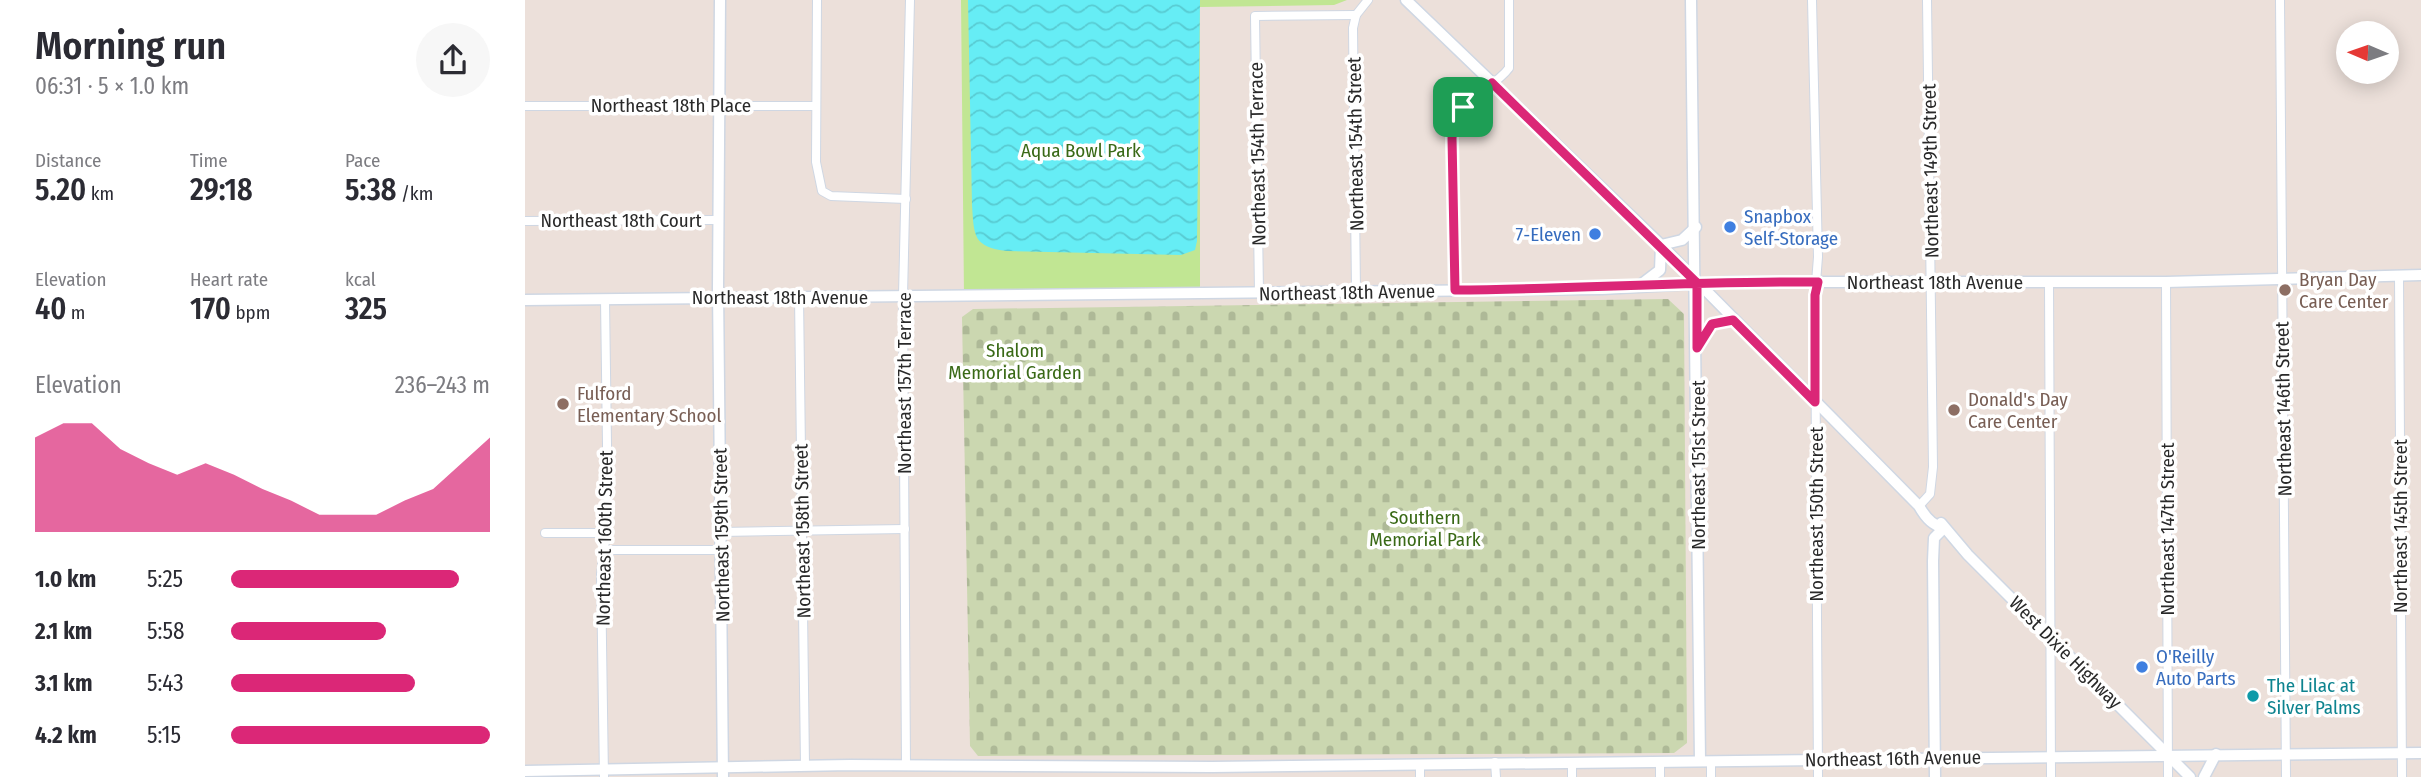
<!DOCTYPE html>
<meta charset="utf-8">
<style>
:root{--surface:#fff;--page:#f7f7f7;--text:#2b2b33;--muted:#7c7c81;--accent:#db2777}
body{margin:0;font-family:"Fira Sans Condensed",sans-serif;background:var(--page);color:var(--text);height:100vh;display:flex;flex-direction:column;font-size:26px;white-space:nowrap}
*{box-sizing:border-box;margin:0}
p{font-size:23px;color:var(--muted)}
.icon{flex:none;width:38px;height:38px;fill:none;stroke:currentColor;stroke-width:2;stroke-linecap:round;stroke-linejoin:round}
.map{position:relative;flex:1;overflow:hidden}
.panel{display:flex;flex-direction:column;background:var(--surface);width:525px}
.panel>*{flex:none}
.needle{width:46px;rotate:272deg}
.tools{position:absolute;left:1811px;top:21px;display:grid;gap:14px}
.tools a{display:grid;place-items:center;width:63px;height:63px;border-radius:50%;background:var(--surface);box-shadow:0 4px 18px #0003;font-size:35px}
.pin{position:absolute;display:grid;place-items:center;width:60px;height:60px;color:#fff;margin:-30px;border-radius:14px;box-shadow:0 4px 10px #0006}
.round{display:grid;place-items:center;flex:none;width:74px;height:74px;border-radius:37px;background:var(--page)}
.overview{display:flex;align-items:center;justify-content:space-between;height:119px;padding:0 35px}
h1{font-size:38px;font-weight:600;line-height:52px}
.metrics{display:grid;grid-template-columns:repeat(3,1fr);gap:10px;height:119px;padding:7px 35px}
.metrics div{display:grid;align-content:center}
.metrics b{font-size:30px;font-weight:600}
.metrics small{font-size:19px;font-weight:400}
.metrics p{font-size:19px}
.chart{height:196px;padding:14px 35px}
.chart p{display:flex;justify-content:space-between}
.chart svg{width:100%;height:126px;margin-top:7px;fill:var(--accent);opacity:.7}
ul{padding:0 35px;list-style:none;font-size:23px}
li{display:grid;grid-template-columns:112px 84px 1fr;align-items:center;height:52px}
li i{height:18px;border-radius:9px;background:var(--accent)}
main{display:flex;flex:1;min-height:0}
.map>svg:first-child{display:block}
.grass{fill:#c1e693}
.cemetery{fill:url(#cemetery-stones)}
.water{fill:url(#water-waves)}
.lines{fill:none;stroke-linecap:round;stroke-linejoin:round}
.street-casing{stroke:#cfd7e3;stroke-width:10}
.secondary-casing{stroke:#cfd7e3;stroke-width:13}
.street{stroke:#fff;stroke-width:8}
.secondary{stroke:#fff;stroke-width:10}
.route-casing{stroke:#fff;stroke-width:14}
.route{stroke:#db2777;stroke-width:9}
.shop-dot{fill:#3f7fe0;stroke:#fff;stroke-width:2.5}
.education-dot{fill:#8d6e63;stroke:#fff;stroke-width:2.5}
.culture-dot{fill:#0f9aa8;stroke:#fff;stroke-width:2.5}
.labels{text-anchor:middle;stroke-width:7;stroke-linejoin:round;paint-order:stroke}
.street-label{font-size:19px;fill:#292929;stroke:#fff}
.park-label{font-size:19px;fill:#396916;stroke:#fff}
.shop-label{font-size:19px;fill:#366cbe;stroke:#fff;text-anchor:start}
.education-label{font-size:19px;fill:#785e54;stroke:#fff;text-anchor:start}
.culture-label{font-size:19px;fill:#0d838f;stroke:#fff;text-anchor:start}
</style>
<main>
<section class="panel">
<div class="overview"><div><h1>Morning run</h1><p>06:31 · 5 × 1.0 km</p></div><a class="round"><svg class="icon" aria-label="share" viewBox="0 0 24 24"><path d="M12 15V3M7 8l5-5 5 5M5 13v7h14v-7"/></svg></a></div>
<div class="metrics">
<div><p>Distance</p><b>5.20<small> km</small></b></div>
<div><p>Time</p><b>29:18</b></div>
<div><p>Pace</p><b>5:38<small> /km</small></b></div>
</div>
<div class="metrics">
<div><p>Elevation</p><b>40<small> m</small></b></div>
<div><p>Heart rate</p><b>170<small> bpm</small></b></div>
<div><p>kcal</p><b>325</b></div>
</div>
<div class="chart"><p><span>Elevation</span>236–243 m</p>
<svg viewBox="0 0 160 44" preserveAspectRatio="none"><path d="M0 44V11L10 6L20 6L30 15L40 20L50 24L60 20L70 24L80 29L90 33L100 38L110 38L120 38L130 33L140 29L150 20L160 11V44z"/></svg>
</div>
<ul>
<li><b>1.0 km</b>5:25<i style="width:88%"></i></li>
<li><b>2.1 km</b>5:58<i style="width:60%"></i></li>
<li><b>3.1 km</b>5:43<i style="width:71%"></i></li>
<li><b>4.2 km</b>5:15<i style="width:100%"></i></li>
</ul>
</section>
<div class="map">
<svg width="1896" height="777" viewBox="0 0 1896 777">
<defs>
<pattern id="cemetery-stones" width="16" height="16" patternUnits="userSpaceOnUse" patternTransform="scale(1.75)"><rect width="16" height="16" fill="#cbd7b0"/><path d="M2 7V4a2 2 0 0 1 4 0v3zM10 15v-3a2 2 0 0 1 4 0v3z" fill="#aeb997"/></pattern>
<pattern id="water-waves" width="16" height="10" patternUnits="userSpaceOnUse" patternTransform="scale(1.75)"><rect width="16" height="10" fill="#66edf5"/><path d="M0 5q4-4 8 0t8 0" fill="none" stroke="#58cbd2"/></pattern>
</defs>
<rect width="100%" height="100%" fill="#ece0da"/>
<path class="grass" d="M436,0H822L809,5L675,7V293L439,296Z"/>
<path class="cemetery" d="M1143,299L1159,314L1162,743L1149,753L453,756L445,746L437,317L448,309Z"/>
<path class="water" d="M443,0H675L672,241L670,250L656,255L482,251C448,247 449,236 447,205Z"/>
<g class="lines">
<defs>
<g id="street">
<path d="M292,0L291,162L297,191L306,196L381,199"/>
<path d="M1287,0L1293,257L1290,295L1293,777"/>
<path d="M1755,0L1761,777"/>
<path d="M0,106H291"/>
<path d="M0,221L193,220"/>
<path d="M1874,275L1877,777"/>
<path d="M1524,281L1526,777"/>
<path d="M1641,282L1643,777"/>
<path d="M930,290L928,122C938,95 969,89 984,68V0"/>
<path d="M831,291L828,28L831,15L843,0"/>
<path d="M734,293L730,16L831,15"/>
<path d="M274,296L280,766"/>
<path d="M1394,506L1405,494L1408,467L1402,0"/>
<path d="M196,532L380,529"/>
<path d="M20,533H81"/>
<path d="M78,550H196"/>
<path d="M1186,761V777"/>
<path d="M970,762L971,777"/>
<path d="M1135,762V777"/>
<path d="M1047,763V777"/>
<path d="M381,765L378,296L385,0"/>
<path d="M79,777L76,574L83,517L80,299"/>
<path d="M895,777V764"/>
</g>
<g id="secondary">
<path d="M195,0L193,288L198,777"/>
<path d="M881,0L1136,245L1394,506C1399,515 1406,525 1417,527"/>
<path d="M1166,0L1175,761"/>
<path d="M1136,245L1157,240L1171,227"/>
<path d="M1114,286L1135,270L1136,245"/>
<path d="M0,300L1077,289L1203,282H1641L1896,275"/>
<path d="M1174,346L1187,324L1208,320"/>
<path d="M1416,523L1443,555L1665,777"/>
<path d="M0,771L325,765L687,767L1896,753"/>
<path d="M1410,777L1408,561L1409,538L1418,529"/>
<path d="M1679,777L1691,754"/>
</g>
</defs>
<use href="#street" class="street-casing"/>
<use href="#secondary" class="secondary-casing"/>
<use href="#street" class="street"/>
<use href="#secondary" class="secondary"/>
</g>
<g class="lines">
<defs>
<path id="route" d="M938,107L967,83L1172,283V348L1187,324L1208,320L1290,402V295L1293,282C1172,281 1051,289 930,290L927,138L930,116L938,107"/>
</defs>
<use href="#route" class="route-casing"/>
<use href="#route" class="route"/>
</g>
<g class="shop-dot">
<circle cx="1205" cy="227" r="7"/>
<circle cx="1070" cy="234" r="7"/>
<circle cx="1617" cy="667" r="7"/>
</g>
<g class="education-dot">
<circle cx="1760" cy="290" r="7"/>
<circle cx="38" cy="404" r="7"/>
<circle cx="1429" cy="410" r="7"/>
</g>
<circle class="culture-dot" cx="1728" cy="696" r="7"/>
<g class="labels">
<g class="street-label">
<text x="146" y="112">Northeast 18th Place</text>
<text transform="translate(830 144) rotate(-91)" y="7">Northeast 154th Street</text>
<text transform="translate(732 154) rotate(-91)" y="7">Northeast 154th Terrace</text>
<text transform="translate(1405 171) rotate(-91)" y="7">Northeast 149th Street</text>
<text x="96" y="227">Northeast 18th Court</text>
<text x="1410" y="289">Northeast 18th Avenue</text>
<text transform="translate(822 292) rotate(-1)" y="7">Northeast 18th Avenue</text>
<text x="255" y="304">Northeast 18th Avenue</text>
<text transform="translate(379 383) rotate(-90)" y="7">Northeast 157th Terrace</text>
<text transform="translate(1758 409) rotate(-91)" y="7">Northeast 146th Street</text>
<text transform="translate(1173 465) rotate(-90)" y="7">Northeast 151st Street</text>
<text transform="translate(1291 514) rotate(-90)" y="7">Northeast 150th Street</text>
<text transform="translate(1875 526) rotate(-90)" y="7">Northeast 145th Street</text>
<text transform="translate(1642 529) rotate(-90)" y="7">Northeast 147th Street</text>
<text transform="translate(277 531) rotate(-91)" y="7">Northeast 158th Street</text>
<text transform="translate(196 535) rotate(-91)" y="7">Northeast 159th Street</text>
<text transform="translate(79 538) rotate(-89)" y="7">Northeast 160th Street</text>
<text transform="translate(1541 652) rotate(45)" y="7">West Dixie Highway</text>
<text transform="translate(1368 758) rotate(-1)" y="7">Northeast 16th Avenue</text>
</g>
<g class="park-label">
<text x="556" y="157">Aqua Bowl Park</text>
<text x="490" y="357">Shalom<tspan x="490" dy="22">Memorial Garden</tspan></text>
<text x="900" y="524">Southern<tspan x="900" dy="22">Memorial Park</tspan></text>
</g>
<g class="shop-label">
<text x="1219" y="223">Snapbox<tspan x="1219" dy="22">Self-Storage</tspan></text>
<text x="1056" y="241" text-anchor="end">7-Eleven</text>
<text x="1631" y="663">O'Reilly<tspan x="1631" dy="22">Auto Parts</tspan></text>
</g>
<g class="education-label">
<text x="1774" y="286">Bryan Day<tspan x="1774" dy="22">Care Center</tspan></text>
<text x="52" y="400">Fulford<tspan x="52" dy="22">Elementary School</tspan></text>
<text x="1443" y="406">Donald's Day<tspan x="1443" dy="22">Care Center</tspan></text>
</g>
<g class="culture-label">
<text x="1742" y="692">The Lilac at<tspan x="1742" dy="22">Silver Palms</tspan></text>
</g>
</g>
</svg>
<div class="tools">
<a><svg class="needle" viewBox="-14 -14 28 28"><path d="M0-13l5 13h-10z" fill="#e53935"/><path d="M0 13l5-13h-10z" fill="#7c7c81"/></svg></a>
</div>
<div class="pin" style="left:938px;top:107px;background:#1e9e55"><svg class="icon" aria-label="arrive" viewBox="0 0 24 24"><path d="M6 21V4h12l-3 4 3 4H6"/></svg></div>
</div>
</main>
